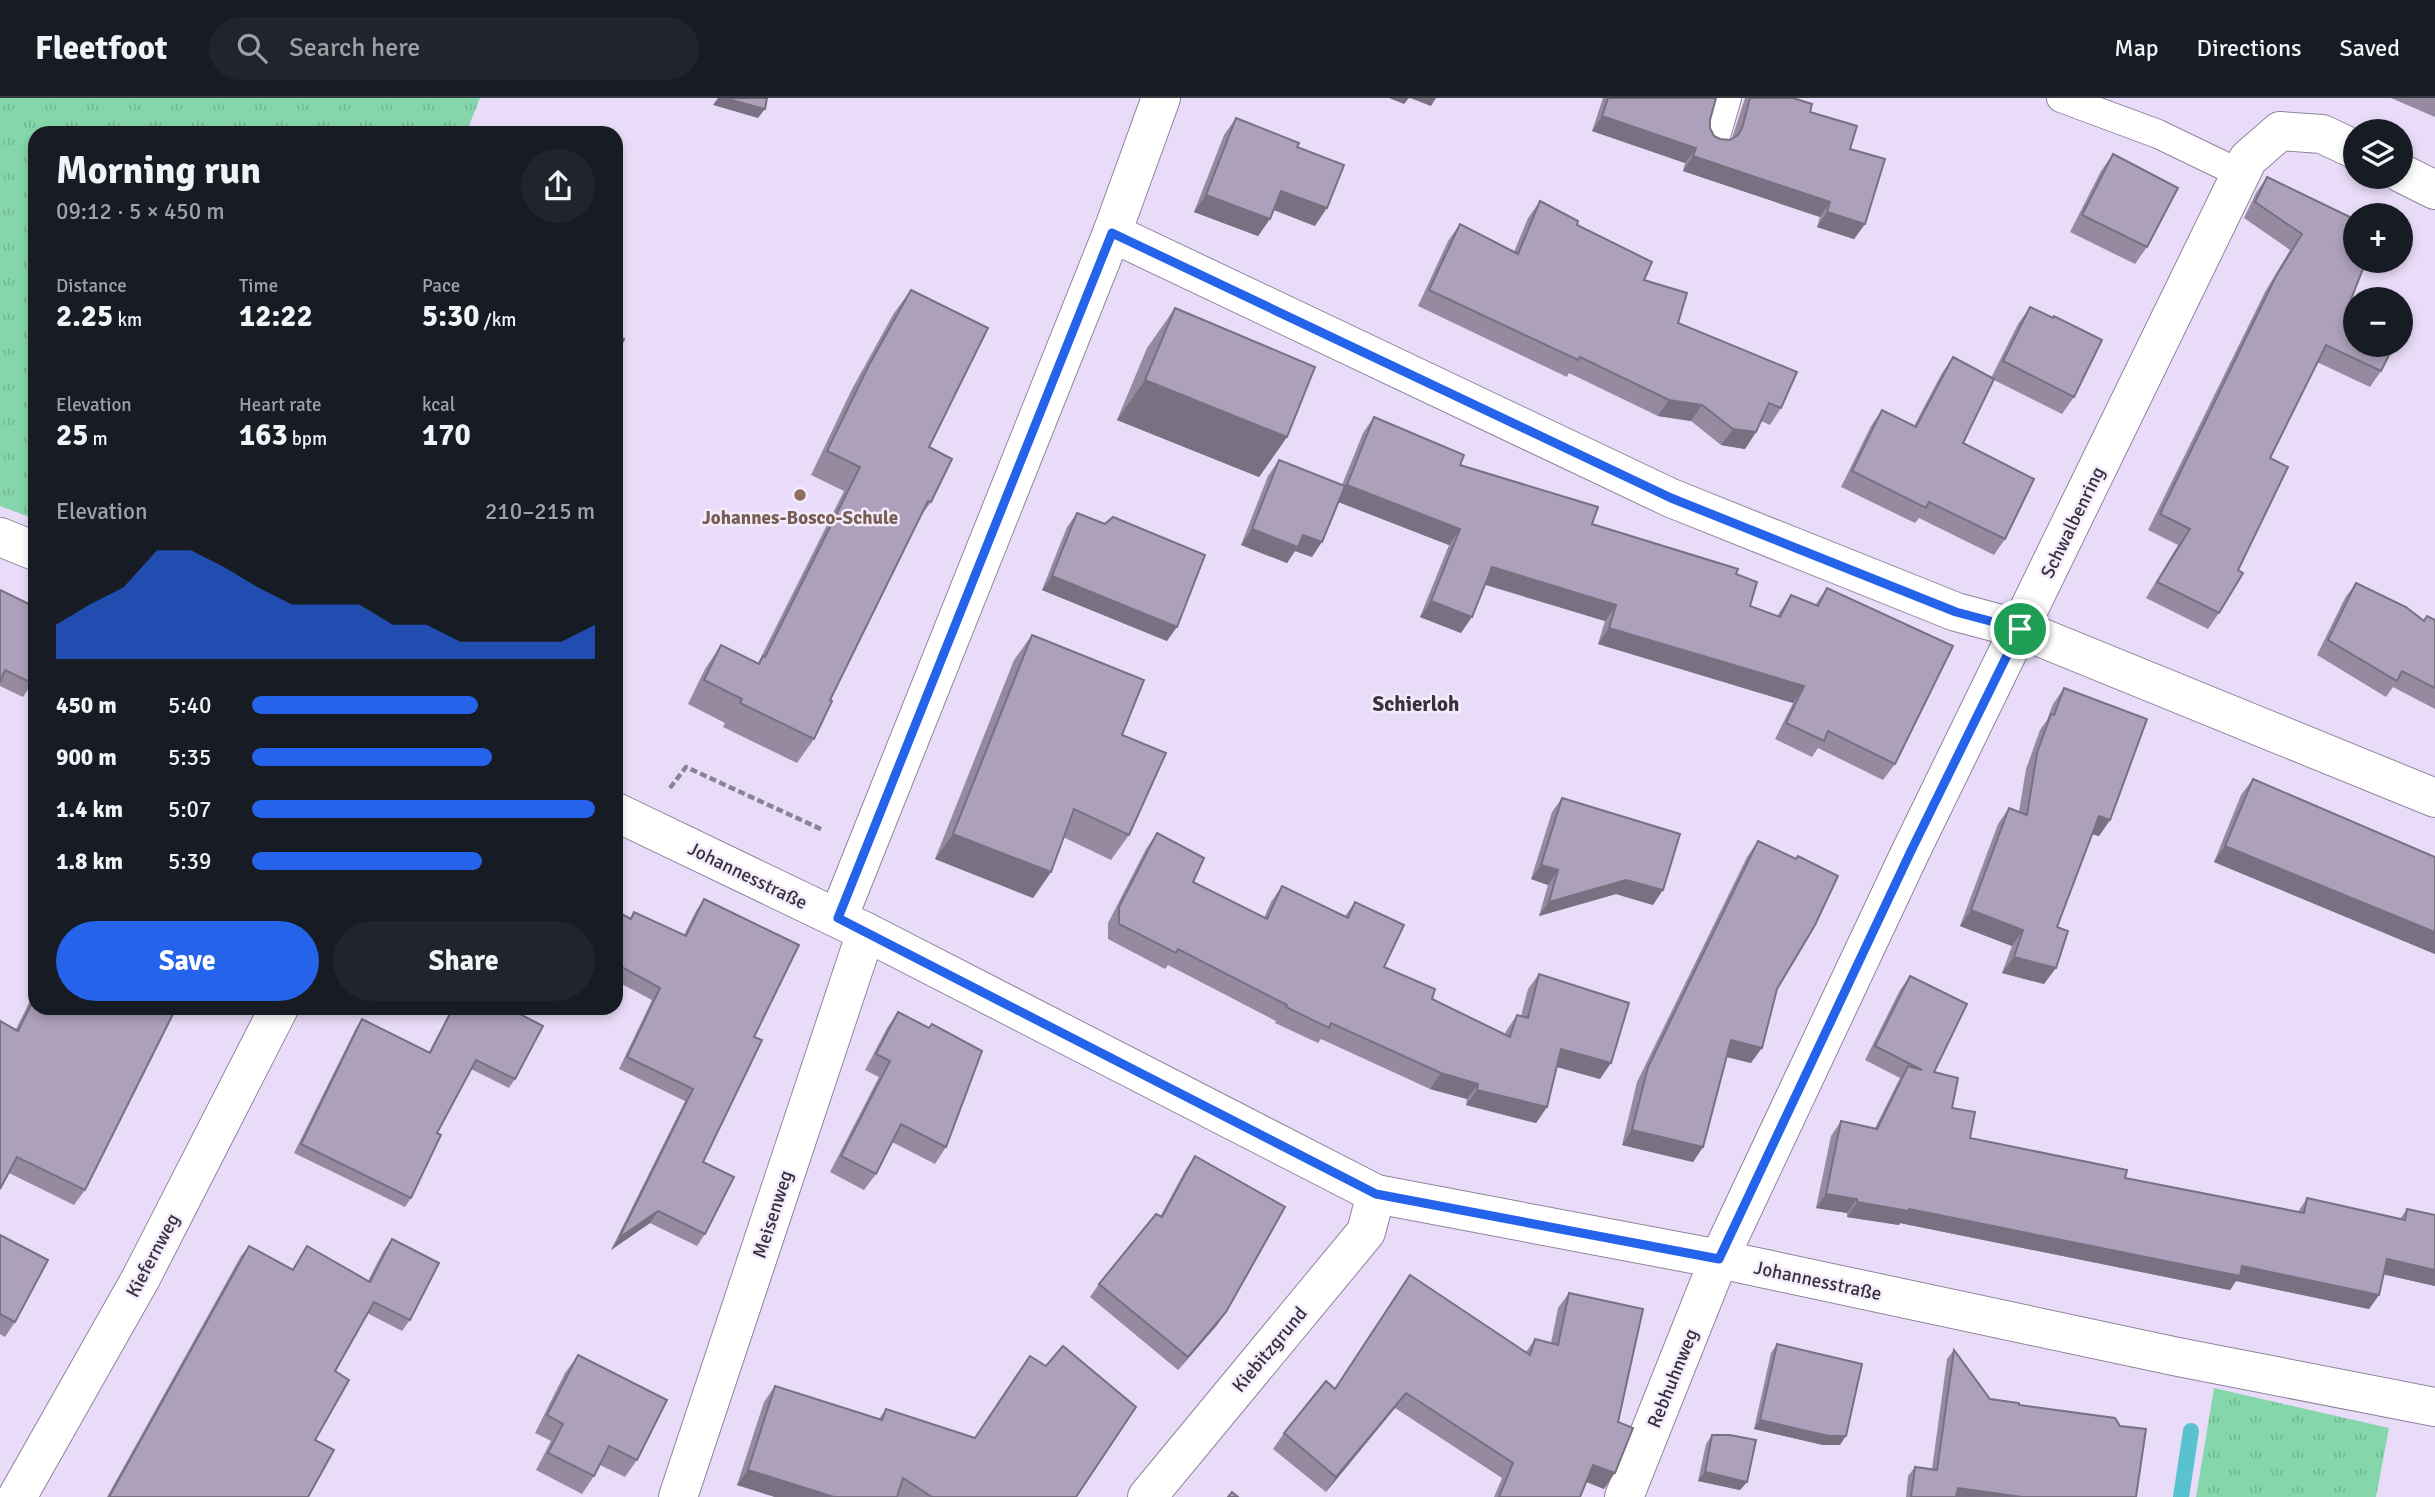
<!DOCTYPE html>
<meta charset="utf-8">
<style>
:root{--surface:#171b24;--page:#20242c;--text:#f1f3f6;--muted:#9ea1a6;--line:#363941;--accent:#2563eb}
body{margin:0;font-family:Signika,sans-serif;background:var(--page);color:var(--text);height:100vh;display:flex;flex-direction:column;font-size:26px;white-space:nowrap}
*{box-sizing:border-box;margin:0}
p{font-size:23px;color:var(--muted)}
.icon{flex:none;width:38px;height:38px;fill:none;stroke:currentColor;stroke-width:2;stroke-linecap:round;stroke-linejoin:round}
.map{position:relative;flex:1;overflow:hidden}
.drawer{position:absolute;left:28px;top:28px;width:595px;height:889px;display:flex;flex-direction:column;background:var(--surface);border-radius:21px;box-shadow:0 4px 10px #0003}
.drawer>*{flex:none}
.buttons{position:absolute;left:2343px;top:21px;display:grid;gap:14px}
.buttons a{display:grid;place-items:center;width:70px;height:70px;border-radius:50%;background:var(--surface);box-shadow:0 4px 10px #0003;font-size:35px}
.pin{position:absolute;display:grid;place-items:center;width:60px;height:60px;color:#fff;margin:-30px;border:4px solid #fff;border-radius:50%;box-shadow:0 2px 7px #0007}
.round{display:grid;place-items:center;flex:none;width:74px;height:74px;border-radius:37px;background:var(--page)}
.head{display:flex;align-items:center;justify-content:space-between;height:119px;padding:0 28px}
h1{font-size:38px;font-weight:700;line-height:52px}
.stats{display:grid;grid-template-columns:repeat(3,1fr);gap:10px;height:119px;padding:7px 28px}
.stats div{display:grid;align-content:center}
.stats b{font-size:30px;font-weight:700}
.stats small{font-size:19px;font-weight:400}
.stats p{font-size:19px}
.chart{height:196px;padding:14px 28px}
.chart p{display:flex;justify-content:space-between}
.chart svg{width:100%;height:126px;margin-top:7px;fill:var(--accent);opacity:.7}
.cta{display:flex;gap:14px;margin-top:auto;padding:14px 28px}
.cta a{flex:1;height:80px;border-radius:42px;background:var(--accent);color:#fff;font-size:28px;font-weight:700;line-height:80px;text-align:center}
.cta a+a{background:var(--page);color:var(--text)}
ul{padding:0 28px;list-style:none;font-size:23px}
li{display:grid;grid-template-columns:112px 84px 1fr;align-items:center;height:52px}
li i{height:18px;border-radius:9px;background:var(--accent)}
header{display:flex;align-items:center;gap:42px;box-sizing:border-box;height:98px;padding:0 35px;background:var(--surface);border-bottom:2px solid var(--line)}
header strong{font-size:33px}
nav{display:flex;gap:38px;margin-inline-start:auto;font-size:24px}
.search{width:490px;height:63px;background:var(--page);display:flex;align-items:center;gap:18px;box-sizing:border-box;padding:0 24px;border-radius:38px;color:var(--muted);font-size:26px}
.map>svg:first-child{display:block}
.grass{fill:url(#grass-tufts)}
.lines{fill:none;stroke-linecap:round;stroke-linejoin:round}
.stream{stroke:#58c3ce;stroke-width:16}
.lane-casing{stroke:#90849d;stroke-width:30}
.street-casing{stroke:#90849d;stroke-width:40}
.path{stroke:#8b8395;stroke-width:4.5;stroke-dasharray:7 3.5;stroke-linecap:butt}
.lane{stroke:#fff;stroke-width:28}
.street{stroke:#fff;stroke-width:38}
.wall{fill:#958aa0}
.shaded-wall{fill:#797082}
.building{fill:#ada0ba;stroke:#797082;stroke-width:2}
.route-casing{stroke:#fff;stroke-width:14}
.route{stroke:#2563eb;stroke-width:9}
.education-dot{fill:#8d6e63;stroke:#f4ecfd;stroke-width:2.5}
.labels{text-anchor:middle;stroke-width:5;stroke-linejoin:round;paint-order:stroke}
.education-label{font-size:19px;font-weight:bold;fill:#785e54;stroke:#f4ecfd}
.street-label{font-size:19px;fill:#37323c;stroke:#f4ecfd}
.neighbourhood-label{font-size:21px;font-weight:bold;fill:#37323c;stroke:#f4ecfd}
</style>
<header>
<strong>Fleetfoot</strong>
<div class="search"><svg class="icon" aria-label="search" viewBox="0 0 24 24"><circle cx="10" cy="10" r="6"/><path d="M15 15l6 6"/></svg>Search here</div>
<nav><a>Map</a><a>Directions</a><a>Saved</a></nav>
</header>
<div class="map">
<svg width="2435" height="1399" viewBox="0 0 2435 1399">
<defs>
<pattern id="grass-tufts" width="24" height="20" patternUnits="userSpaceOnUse" patternTransform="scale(1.75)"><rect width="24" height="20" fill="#86d6ac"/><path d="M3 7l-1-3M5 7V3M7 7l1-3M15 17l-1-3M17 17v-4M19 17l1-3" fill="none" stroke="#74b895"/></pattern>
</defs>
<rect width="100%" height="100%" fill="#e9dcf8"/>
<g class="grass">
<path d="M0,0H480L466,35H35V421L0,408Z"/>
<path d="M2214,1290L2389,1330L2376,1399H2196Z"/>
</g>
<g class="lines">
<path class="stream" d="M2181,1399L2191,1333"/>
<defs>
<g id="lane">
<path d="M2061,0L2158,36L2241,76"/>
<path d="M1715,41L1727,0"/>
</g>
<g id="street">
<path d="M2401,75L2435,92"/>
<path d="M1112,135L1671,400L1956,514L2020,531L2435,700"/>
<path d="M0,439L35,453"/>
<path d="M616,714L866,834L1376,1096L1719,1161L2178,1259L2435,1309"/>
<path d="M838,820L1112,135L1161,0"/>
<path d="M17,1399L141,1180L279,910"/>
<path d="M678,1399L866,834"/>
<path d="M1147,1399L1366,1134L1376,1096"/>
<path d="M1624,1399L1719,1161L1910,755L2248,61L2280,33L2322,36L2356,52"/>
</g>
</defs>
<use href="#lane" class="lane-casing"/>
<use href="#street" class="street-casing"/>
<path class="path" d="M670,690L686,669L823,732"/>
<use href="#lane" class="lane"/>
<use href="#street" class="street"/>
</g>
<g class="wall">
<path d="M1603,0H1716L1710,22V30L1714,38L1720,41L1730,42L1732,40L1745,0H1793L1810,14L1850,51L1865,126L1854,141L1817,129L1820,119L1683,73L1685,65L1592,33Z"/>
<path d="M2391,0H2435V19Z"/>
<path d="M1236,20L1297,49L1315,128L1274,112L1270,121L1258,138L1194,114L1224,37Z"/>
<path d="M2113,56L2147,149L2135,166L2070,134L2101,73Z"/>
<path d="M2267,79L2348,209L2381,273L2370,289L2317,264L2270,360L2238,472L2219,515L2208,531L2146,500L2178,447L2148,432L2265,194L2290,152L2244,120L2256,95Z"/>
<path d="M1540,103L1577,127L1644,182L1678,225L1781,310L1770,327L1761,323L1756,334L1745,351L1721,347L1691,323L1658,318L1569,275L1567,279L1418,208L1448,143L1460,126L1514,154L1528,120Z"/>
<path d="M911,192L929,349L931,404L920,419L830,602L814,641L797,665L723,629L725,625L688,606L705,571L721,547L758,565L844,393L811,377L852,291L894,215Z"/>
<path d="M2030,209L2074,299L2062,316L1994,282L1963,345L2005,441L1994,457L1919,420L1915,425L1841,389L1871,328L1882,312L1914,328L1942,275L1953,259L1991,280L2018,226Z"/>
<path d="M1175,210L1287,339L1259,379L1117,322L1147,250Z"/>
<path d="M1374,319L1460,367L1592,426L1736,476L1750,508L1777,518L1791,497L1815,507L1827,490L1895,666L1883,682L1818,650L1812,659L1775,641L1793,605L1598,546L1605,523L1485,487L1461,535L1420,519L1449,447L1338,404L1312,459L1295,453L1287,465L1241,447L1268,378L1279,362L1342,387L1363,335Z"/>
<path d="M1077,415L1105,426L1167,543L1042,492L1067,429Z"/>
<path d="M2356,485L2423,523L2427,518L2434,522L2435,520V611L2393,589L2386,599L2317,557L2345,500Z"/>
<path d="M0,492L32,585L23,599L0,588Z"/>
<path d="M1032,537L1122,637L1129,737L1111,762L1063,739L1051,774L1033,800L935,761L1014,562Z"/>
<path d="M2064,590L2110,722L2099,738L2092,736L2057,829L2044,886L2002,875L2012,848L1960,828L1998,726L2009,710L2019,714L2026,671L2040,632L2047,622L2053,606Z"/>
<path d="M2253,681L2435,759V856L2214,764L2241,697Z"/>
<path d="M1562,700L1653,807L1616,796L1539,818L1548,787L1531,781L1552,714Z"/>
<path d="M1157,735L1193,784L1264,820L1271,804L1282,788L1345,818L1355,804L1384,869L1432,901L1505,936L1506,933L1517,917L1521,918L1528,891L1539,876L1600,981L1557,969L1547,1009L1536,1025L1466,1007L1467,1001L1430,991L1321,941L1318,945L1275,925L1276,923L1168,867L1165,871L1108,841V825L1146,751Z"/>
<path d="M1758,743L1777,891L1751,965L1726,959L1703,1049L1693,1064L1622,1047L1637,984L1747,759Z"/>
<path d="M704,801L754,939L703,1064L705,1136L697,1148L650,1125L611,1152L685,1003L619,971L652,902L616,883V813L630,820L634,814L684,837L696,813Z"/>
<path d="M1910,878L1934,974L1970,1040L2125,1080L2298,1114L2307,1100L2400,1121L2407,1111L2435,1188L2384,1176L2379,1197L2369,1211L2236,1183L2230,1192L1900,1125L1899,1127L1847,1119V1115L1816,1110L1831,1038L1841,1023L1875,1030L1900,980L1865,962L1900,892Z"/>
<path d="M35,893V910L85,1092L74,1107L9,1075L0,1091V923L16,931Z"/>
<path d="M452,910H508L515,981L509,990L471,971L437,1035L411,1100L405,1109L294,1055L356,930L362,921L429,954Z"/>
<path d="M898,914L946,1049L935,1066L892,1044L876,1076L864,1092L830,1074L879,979L865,972L887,930Z"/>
<path d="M1195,1058L1226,1214L1217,1227L1178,1272L1090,1199L1099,1186L1160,1119L1186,1071Z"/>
<path d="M0,1137L15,1224L5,1239L0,1236Z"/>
<path d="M392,1141L410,1222L402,1233L367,1215L335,1273L315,1342L308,1399H107L241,1158L249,1148L292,1172L307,1148L368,1183L384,1152Z"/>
<path d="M1410,1177L1526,1254L1535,1241L1551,1245L1558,1210L1569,1195L1604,1391L1586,1384L1580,1399H1494L1502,1380L1395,1310L1326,1394L1273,1351L1284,1335L1335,1291Z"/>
<path d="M1777,1246L1840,1347H1823L1754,1331L1771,1255Z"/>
<path d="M1954,1252L1990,1301L2019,1307L2136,1399H1906L1908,1378L1915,1369L1932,1371L1947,1261Z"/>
<path d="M578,1257L637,1362L625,1379L600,1367L594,1378L582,1396L536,1372L551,1343L535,1335L565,1275Z"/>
<path d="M775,1288L879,1321L886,1311L1076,1399H775L737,1387L764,1304Z"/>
<path d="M1712,1337L1747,1384L1740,1392L1698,1383L1706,1346Z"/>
</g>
<g class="shaded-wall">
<path d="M718,0H724L765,11L758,20L713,7Z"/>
<path d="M1389,0H1409L1404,6Z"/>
<path d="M1410,0H1436L1431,8Z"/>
<path d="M1602,18L1696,50L1685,65L1592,33Z"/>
<path d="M1693,58L1830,104L1820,119L1683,73Z"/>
<path d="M1281,93L1327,110L1315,128L1269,110Z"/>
<path d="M1206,97L1270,121L1258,138L1194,114Z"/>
<path d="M1827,114L1865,126L1854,141L1817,129Z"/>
<path d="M1145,282L1287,339L1259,379L1117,322Z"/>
<path d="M1669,302L1702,307L1691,323L1658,318Z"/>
<path d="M1733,331L1756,334L1745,351L1721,347Z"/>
<path d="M1347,387L1460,431L1449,447L1336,403Z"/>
<path d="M1252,431L1303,437L1322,444L1312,459L1295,453L1287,465L1241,447Z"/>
<path d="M1492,469L1616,507L1605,523L1481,485Z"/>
<path d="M1052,478L1177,529L1167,543L1042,492Z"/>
<path d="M1431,503L1472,519L1461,535L1420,519Z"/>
<path d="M1609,530L1804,588L1793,605L1598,546Z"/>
<path d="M2099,718L2110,722L2099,738L2088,735Z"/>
<path d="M953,736L1051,774L1033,800L935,761Z"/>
<path d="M2225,748L2435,834V856L2214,764Z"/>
<path d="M1541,767L1558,772L1548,787L1531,781Z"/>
<path d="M1626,782L1663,792L1653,807L1616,796L1539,818L1549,804Z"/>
<path d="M1971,812L2023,832L2012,848L1960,828Z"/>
<path d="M2014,859L2056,870L2044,886L2002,875Z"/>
<path d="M1731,942L1762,950L1751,965L1720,957Z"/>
<path d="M1561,951L1611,965L1600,981L1550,967Z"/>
<path d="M1441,975L1478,986L1467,1001L1430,991Z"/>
<path d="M1477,992L1547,1009L1536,1025L1466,1007Z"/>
<path d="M1632,1032L1703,1049L1693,1064L1622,1047Z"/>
<path d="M1826,1096L1857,1101L1847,1115L1816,1110Z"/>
<path d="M1857,1104L1909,1111L2242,1168L2379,1197L2369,1211L2236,1183L2230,1192L1900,1125L1899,1127L1847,1119Z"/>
<path d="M658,1113L650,1125L611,1152L619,1140Z"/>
<path d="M2387,1161L2435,1172V1188L2377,1175Z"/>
<path d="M1226,1214L1217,1227L1178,1272L1188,1259Z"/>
<path d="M1406,1295L1395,1310L1326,1394L1336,1379Z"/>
<path d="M1760,1322L1846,1338L1840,1347H1823L1754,1331Z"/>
<path d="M1593,1367L1615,1375L1604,1391L1583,1382Z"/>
<path d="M748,1372L834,1399H775L737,1387Z"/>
<path d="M1705,1374L1747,1384L1740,1392L1698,1383Z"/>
<path d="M1958,1390L2022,1399H1955Z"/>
</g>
<g class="building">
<path d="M724,0H767L765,11Z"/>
<path d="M1608,0H1716L1710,22V30L1714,38L1720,41L1730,42L1738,37L1742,30L1750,0H1793L1812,6L1810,14L1857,28L1850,51L1885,61L1865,126L1827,114L1830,104L1693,58L1696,50L1602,18Z"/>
<path d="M1236,20L1299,45L1297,49L1344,67L1327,110L1281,93L1270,121L1206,97Z"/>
<path d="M2113,56L2178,90L2147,149L2082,117Z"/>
<path d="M2267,79L2356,122V163H2366L2348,209L2356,213V247H2394L2381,273L2326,247L2270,360L2288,369L2238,472L2243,475L2219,515L2157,484L2190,431L2160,416L2276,178L2302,136L2255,104Z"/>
<path d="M1540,103L1578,123L1577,127L1652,164L1644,182L1687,195L1678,225L1797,274L1781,310L1769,305L1756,334L1733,331L1702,307L1669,302L1580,259L1578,262L1429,192L1460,126L1518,156Z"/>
<path d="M911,192L988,230L929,349L952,361L931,404L928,403L830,602L832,603L814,641L740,605L742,601L704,582L721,547L759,566L763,558L765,559L860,369L827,353L869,267Z"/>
<path d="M2030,209L2053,220L2054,218L2102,242L2074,299L2003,263Z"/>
<path d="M1175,210L1315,269L1287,339L1145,282Z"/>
<path d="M616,237L624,241L616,258Z"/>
<path d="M1953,259L1994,281L1963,345L2034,381L2005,441L1929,404L1926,410L1852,373L1882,312L1916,329Z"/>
<path d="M1374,319L1464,357L1460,367L1598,409L1592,426L1738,471L1736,476L1757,484L1750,508L1780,519L1791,497L1818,508L1827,490L1953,548L1895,666L1828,633L1824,643L1786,625L1804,588L1609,530L1616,507L1492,469L1472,519L1431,503L1460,431L1347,387Z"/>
<path d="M1279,362L1345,388L1322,444L1303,437L1298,449L1252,431Z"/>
<path d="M1077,415L1105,426L1113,419L1205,457L1177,529L1052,478Z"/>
<path d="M2356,485L2406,509L2424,523L2427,518L2435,522V590L2402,573L2397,583L2328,542Z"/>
<path d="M0,492L35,509V579L32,585L5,572L0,584Z"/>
<path d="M1032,537L1144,582L1122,637L1166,655L1129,737L1074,711L1051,774L953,736Z"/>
<path d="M2064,590L2147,621L2110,722L2099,718L2057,829L2068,833L2056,870L2014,859L2023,832L1971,812L2009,710L2027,717L2037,655L2051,616L2054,617Z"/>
<path d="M2253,681L2435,759V834L2225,748Z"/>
<path d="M1562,700L1680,736L1663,792L1626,782L1549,804L1558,772L1541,767Z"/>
<path d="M1157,735L1204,760L1193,784L1267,821L1282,788L1348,820L1355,804L1404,827L1384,869L1435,891L1432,901L1510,939L1517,917L1528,920L1539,876L1629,905L1611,965L1561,951L1547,1009L1477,992L1478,986L1441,975L1331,925L1329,930L1286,909L1287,907L1178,851L1176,855L1119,826V809Z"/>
<path d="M1758,743L1796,761L1798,758L1838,778L1815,827L1777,891L1762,950L1731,942L1703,1049L1632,1032L1648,969Z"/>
<path d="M704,801L799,847L754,939L762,942L703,1064L734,1079L705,1136L658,1113L619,1140L693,991L627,959L660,890L616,866V813L631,821L634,814L686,838Z"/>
<path d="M1910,878L1967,906L1934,974L1958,980L1952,1010L1975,1014L1970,1040L2127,1072L2125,1080L2304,1115L2307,1100L2405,1122L2407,1111L2435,1117V1172L2387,1161L2379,1197L2242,1168L2240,1178L1909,1111V1113L1857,1104V1101L1826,1096L1841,1023L1877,1031L1908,968L1922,972L1875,948Z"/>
<path d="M35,899V910H176L85,1092L17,1059L0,1091V923L18,933Z"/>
<path d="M453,910H508L543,928L515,981L476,962L437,1035L441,1037L411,1100L301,1046L362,921L430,955Z"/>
<path d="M898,914L929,930L932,926L982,953L946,1049L901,1026L876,1076L841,1058L890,963L876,956Z"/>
<path d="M1195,1058L1285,1109L1226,1214L1188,1259L1099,1186L1156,1116L1162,1119Z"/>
<path d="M0,1137L48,1162L15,1224L0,1216Z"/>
<path d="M392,1141L439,1165L410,1222L374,1204L335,1273L349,1282L315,1342L334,1352L308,1399H109L249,1148L293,1172L307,1148L370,1184Z"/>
<path d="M1410,1177L1530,1257L1535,1241L1558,1247L1569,1195L1643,1211L1618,1324L1633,1330L1615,1375L1593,1367L1580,1399H1499L1513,1365L1406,1295L1336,1379L1284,1335L1326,1283L1335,1291Z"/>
<path d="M1777,1246L1862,1266L1846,1338H1829L1760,1322Z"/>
<path d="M1063,1248L1136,1309L1076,1399H932L903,1380L897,1399H834L748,1372L775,1288L882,1322L886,1311L975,1340L1030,1258L1046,1268Z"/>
<path d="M1954,1252L1990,1301L2019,1305V1307L2115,1320L2120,1328L2146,1331L2136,1399H2022L1958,1390L1956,1399H1911L1915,1369L1937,1372Z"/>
<path d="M578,1257L667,1302L637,1362L609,1348L594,1378L548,1355L563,1326L547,1317Z"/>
<path d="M1712,1337H1730L1756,1342L1747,1384L1705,1374Z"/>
<path d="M1232,1394L1238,1399H1228Z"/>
</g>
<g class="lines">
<defs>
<path id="route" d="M1112,135L1671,400L1956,514L2020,531L1910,755L1719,1161L1376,1096L838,820Z"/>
</defs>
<use href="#route" class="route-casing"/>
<use href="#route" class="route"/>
</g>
<circle class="education-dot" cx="800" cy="397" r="7"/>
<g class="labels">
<g class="education-label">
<text x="800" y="426">Johannes-Bosco-Schule</text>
</g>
<g class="street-label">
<text transform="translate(2072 424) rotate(-64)" y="7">Schwalbenring</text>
<text transform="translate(748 777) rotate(26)" y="7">Johannesstraße</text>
<text transform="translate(772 1116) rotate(-72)" y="7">Meisenweg</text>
<text transform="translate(152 1157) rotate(-62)" y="7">Kiefernweg</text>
<text transform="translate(1818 1182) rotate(12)" y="7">Johannesstraße</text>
<text transform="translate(1269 1251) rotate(-50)" y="7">Kiebitzgrund</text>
<text transform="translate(1672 1280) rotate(-68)" y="7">Rebhuhnweg</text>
</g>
<g class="neighbourhood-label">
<text x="1416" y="613">Schierloh</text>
</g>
</g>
</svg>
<div class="buttons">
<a><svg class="icon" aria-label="layers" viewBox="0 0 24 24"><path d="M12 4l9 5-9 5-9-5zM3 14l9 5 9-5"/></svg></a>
<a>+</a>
<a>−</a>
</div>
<div class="pin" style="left:2020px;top:531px;background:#1e9e55"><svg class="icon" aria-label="arrive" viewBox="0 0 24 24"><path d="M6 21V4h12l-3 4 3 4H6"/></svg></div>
<section class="drawer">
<div class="head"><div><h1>Morning run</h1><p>09:12 · 5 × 450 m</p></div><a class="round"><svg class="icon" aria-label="share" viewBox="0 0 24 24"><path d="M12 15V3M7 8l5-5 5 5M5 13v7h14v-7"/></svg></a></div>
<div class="stats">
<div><p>Distance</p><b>2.25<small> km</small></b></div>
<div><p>Time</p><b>12:22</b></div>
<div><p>Pace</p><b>5:30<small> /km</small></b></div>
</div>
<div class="stats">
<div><p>Elevation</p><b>25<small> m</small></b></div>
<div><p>Heart rate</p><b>163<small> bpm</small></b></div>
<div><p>kcal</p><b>170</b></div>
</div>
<div class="chart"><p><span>Elevation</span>210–215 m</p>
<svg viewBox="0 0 160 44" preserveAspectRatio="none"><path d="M0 44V32L10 25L20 19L30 6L40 6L50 12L60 19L70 25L80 25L90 25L100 32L110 32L120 38L130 38L140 38L150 38L160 32V44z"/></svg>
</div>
<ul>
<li><b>450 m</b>5:40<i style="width:66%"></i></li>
<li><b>900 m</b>5:35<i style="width:70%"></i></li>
<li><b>1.4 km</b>5:07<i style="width:100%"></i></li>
<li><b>1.8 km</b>5:39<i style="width:67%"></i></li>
</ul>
<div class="cta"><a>Save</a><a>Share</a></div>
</section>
</div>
